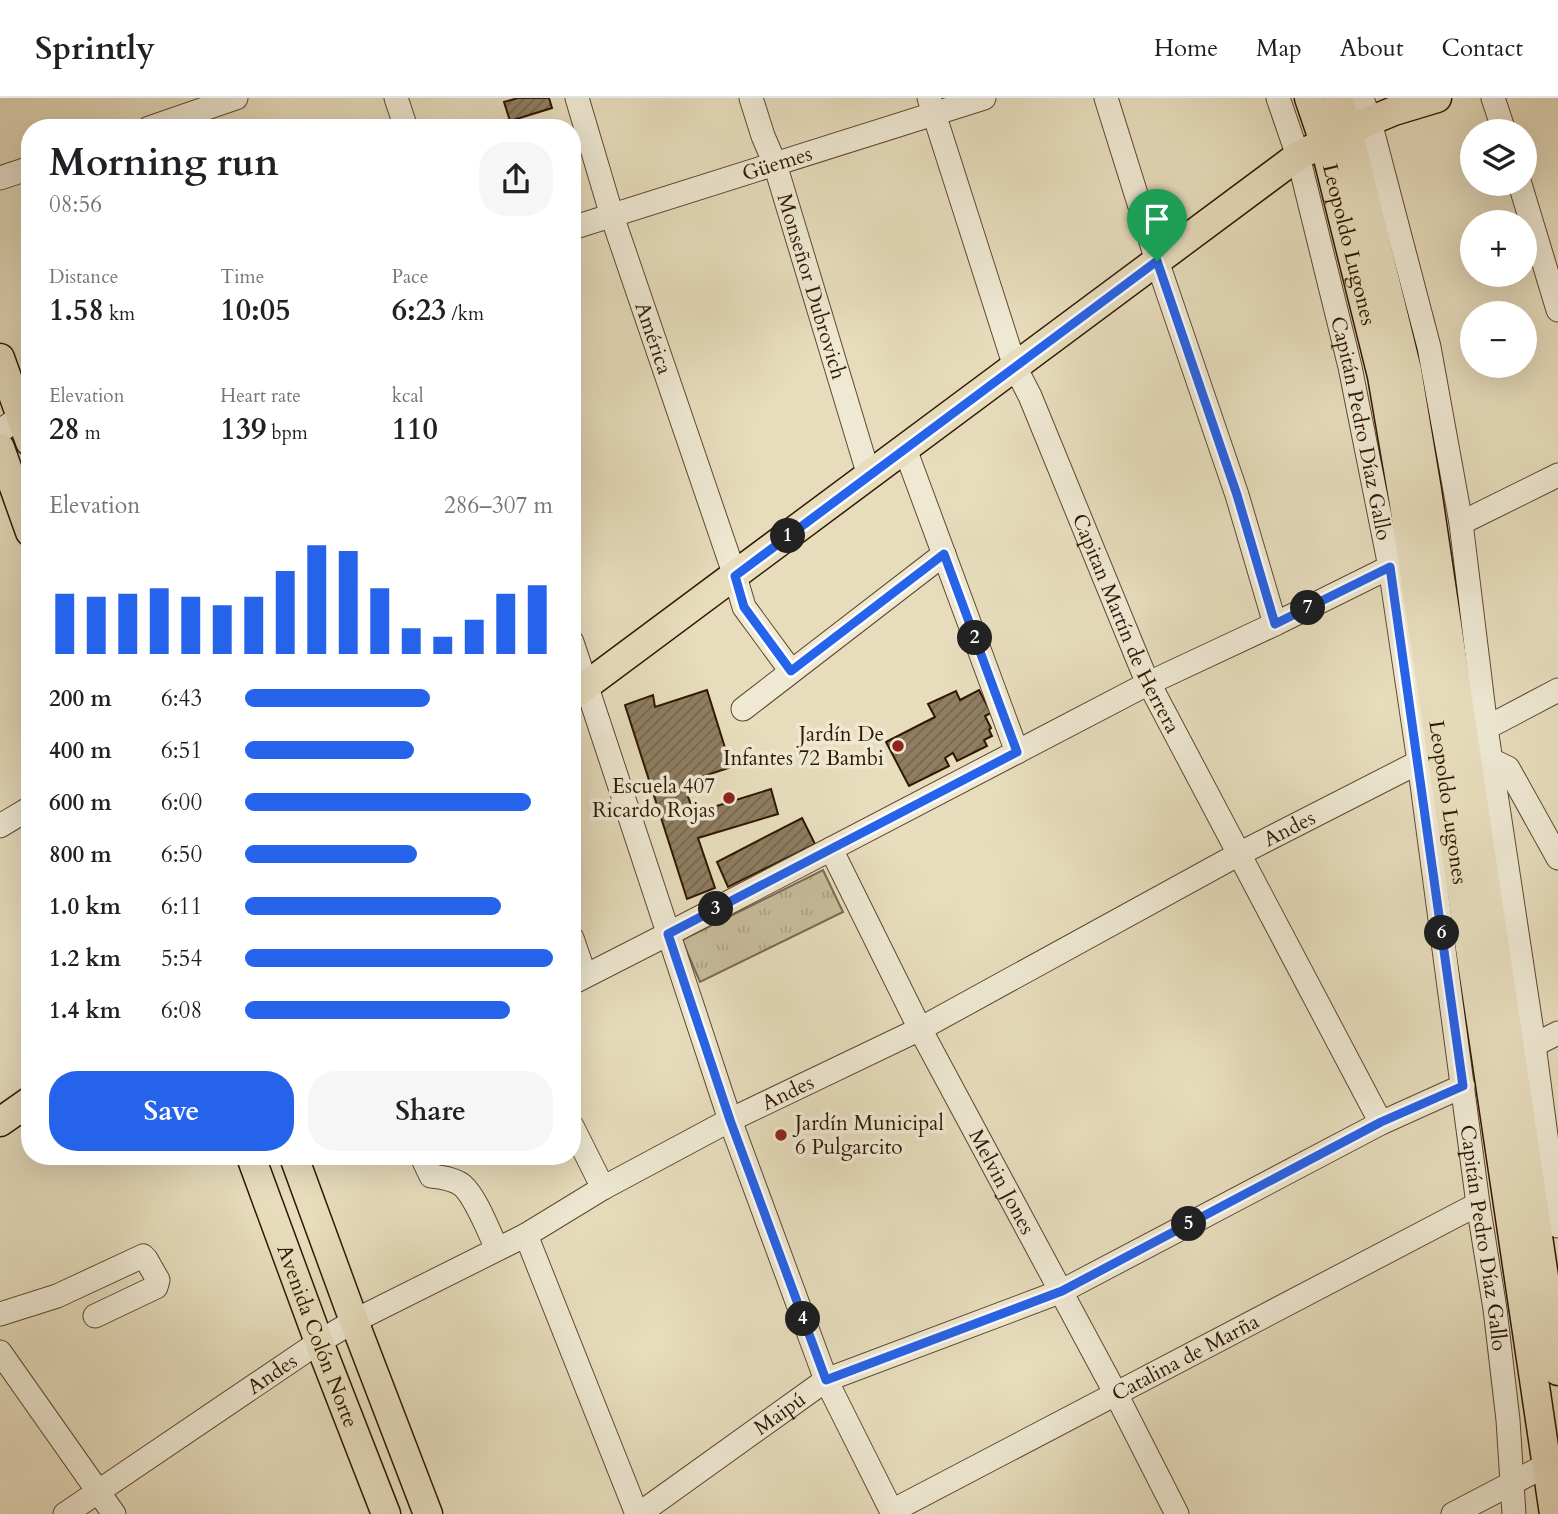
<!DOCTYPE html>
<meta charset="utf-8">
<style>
:root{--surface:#fff;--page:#f6f6f6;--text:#202124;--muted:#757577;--line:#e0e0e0;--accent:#2563eb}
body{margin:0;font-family:Cardo,serif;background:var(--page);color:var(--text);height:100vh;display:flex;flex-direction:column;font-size:26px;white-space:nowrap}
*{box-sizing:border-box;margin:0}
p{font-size:23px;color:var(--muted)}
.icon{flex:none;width:38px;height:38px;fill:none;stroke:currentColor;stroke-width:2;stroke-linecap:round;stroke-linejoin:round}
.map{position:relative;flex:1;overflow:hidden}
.drawer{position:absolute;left:21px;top:21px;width:560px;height:1046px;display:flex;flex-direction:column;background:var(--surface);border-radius:28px;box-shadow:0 7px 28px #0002}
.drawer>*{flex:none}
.fabs{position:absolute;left:1460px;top:21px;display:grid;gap:14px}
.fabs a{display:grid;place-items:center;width:77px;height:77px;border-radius:50%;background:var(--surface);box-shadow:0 7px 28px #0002;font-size:35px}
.pin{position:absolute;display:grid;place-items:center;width:60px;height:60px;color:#fff;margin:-72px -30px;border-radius:50% 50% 50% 0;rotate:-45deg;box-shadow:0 0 7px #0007}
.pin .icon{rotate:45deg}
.km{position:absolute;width:35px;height:35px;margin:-18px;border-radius:50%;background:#222;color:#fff;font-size:19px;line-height:35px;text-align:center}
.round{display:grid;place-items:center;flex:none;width:74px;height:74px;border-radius:28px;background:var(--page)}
.head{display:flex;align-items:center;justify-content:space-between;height:119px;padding:0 28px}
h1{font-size:38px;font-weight:700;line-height:52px}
.stats{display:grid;grid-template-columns:repeat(3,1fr);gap:10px;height:119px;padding:7px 28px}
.stats div{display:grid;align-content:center}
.stats b{font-size:30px;font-weight:700}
.stats small{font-size:19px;font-weight:400}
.stats p{font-size:19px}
.chart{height:196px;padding:14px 28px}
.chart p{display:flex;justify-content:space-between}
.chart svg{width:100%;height:126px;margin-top:7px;stroke:var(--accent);stroke-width:6}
.button{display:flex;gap:14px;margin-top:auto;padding:14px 28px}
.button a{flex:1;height:80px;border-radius:28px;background:var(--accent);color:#fff;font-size:28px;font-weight:700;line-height:80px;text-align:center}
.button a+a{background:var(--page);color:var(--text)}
ul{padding:0 28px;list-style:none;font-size:23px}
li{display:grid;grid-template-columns:112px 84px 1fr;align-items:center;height:52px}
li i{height:18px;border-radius:9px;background:var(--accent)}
header{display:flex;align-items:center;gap:42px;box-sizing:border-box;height:98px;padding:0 35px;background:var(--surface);border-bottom:2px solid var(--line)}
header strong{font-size:33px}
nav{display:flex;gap:38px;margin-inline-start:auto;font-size:24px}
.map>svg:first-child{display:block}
.grass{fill:url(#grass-tufts);stroke:#7c6a4e;stroke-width:2}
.building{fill:url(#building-hatch);stroke:#301800;stroke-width:2}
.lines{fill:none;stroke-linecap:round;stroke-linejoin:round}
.minor-casing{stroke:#5e492f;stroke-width:25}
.major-casing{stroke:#301800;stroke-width:31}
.minor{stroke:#efe9d4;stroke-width:23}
.major{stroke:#e7ddbd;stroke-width:28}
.route-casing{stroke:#fff;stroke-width:14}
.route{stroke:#2563eb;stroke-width:9}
.poi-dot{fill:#8f2418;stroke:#efe9d4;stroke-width:2.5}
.labels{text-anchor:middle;stroke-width:7;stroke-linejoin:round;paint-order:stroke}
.street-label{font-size:21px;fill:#301800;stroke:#efe9d4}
.poi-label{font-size:21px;fill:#301800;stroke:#efe9d4;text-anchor:end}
</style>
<header>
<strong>Sprintly</strong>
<nav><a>Home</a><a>Map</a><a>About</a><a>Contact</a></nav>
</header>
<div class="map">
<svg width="1558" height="1416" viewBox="0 0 1558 1416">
<defs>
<pattern id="grass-tufts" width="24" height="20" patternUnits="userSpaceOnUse" patternTransform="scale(1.75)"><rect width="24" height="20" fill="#c8bc9d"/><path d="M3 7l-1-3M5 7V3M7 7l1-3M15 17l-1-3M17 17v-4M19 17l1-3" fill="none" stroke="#aca185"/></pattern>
<pattern id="building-hatch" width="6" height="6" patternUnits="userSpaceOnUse" patternTransform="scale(1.75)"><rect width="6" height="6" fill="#8f7e62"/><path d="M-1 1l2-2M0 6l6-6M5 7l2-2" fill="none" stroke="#75664e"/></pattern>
</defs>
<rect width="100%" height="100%" fill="#e7ddbd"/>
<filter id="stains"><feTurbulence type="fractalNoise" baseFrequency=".00286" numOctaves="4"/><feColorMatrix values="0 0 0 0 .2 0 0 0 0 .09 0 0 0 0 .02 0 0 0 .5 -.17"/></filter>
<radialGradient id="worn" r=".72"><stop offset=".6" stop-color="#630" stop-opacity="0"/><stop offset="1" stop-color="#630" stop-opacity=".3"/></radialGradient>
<path class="grass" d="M823,772L843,814L700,884L682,842Z"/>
<g class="building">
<path d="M518,0H549L552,10L510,23L504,4Z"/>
<path d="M707,592L731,669L683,685L694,715L771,691L778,716L698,740L715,790L687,801L625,607L653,597L655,609Z"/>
<path d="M979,592L991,615L985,618L991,630L989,632L992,638L984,642L987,648L957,663L953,655L945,660L949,668L909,688L886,644L935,619L928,606L956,593L960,602Z"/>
<path d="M802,720L815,746L728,789L717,764Z"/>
</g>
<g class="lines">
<defs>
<g id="minor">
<path d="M396,0L406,30"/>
<path id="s1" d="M577,0L612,118L735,478L744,509L791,573"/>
<path id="s2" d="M751,0L763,38L775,66L869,378"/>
<path id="s3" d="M929,0L1015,269L1030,298L1143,574L1381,1025"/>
<path d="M1106,0L1157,163L1237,397L1275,526"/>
<path id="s4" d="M1278,0L1298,58L1350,269L1390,469L1419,664L1478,1106L1495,1211L1508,1322L1514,1416"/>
<path d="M1362,0L1370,24L1429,249L1461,425L1486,630L1534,947L1558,1128"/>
<path d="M1493,0L1504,33"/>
<path d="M149,30L236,0"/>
<path d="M0,80L30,70"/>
<path d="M1520,86L1558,212"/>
<path id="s5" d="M572,130L984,0"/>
<path d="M0,333L30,312"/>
<path d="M905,351L1017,654"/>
<path d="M1461,425L1558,377"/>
<path d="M572,544L730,1022L826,1282L893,1416"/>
<path d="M743,611L944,456"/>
<path d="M1486,630L1558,592"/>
<path d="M1491,662L1508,670L1558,760"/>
<path d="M0,728L30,710"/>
<path id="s6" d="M831,751L920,931L1116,1296L1177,1416"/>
<path d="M572,840L585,878"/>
<path d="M572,885L668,836L1149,585L1275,526L1390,469"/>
<path d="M1534,947L1558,935"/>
<path d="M572,1028L603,1090"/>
<path d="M422,1059L431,1078C441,1079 454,1081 462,1087C476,1099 489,1134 497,1151"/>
<path d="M526,1137L637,1416"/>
<path d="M0,1216L57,1198L143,1158L146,1161L158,1182L156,1189L95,1218"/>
<path d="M0,1254L114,1416"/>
<path id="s7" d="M892,1413L1478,1106"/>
<path id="s8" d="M65,1416L319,1244L354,1223L526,1137L603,1090L730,1022L920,931L1239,756L1419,664"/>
<path id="s9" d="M639,1416L826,1282L1062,1193L1381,1025L1463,988"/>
<path d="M1453,1416L1558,1361"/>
</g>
<g id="major">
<path id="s10" d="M1309,0L1324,44L1382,278L1404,406L1554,1416"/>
<path d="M1338,0L1348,32L1407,272L1427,392L1558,1273"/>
<path d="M0,260L30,344"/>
<path d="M0,350L30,434"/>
<path d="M572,598L1298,58L1348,32L1394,13L1437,0"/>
<path d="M0,1024L30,1003"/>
<path id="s11" d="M251,1059L319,1244L386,1416"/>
<path d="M294,1059L354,1223L428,1416"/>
</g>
</defs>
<use href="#minor" class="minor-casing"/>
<use href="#major" class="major-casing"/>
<use href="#minor" class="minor"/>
<use href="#major" class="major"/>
</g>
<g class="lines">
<defs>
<path id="route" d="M1157,163L1237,397L1275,526L1390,469L1463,988L1381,1024L1062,1193L826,1282L730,1022L668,836L1017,654L944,456L791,573L744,509L735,478Z"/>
</defs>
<use href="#route" class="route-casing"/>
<use href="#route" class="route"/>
</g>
<g class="poi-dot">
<circle cx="898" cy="648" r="7"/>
<circle cx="729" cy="700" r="7"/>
<circle cx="781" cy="1037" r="7"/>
</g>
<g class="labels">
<g class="street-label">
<text dy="7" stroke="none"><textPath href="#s5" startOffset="215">Güemes</textPath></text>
<text dy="7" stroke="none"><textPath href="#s10" startOffset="152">Leopoldo Lugones</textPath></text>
<text dy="7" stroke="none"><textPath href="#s2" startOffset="198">Monseñor Dubrovich</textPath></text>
<text dy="7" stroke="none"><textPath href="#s1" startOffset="252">América</textPath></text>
<text dy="7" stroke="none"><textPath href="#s4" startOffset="341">Capitán Pedro Díaz Gallo</textPath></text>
<text dy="7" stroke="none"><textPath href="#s3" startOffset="562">Capitan Martín de Herrera</textPath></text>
<text dy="7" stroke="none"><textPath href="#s10" startOffset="719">Leopoldo Lugones</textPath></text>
<text dy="7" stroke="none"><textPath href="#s8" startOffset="1405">Andes</textPath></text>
<text dy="7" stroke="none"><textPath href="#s8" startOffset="838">Andes</textPath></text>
<text dy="7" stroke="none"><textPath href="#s6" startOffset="374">Melvin Jones</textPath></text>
<text dy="7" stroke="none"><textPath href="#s4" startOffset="1160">Capitán Pedro Díaz Gallo</textPath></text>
<text dy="7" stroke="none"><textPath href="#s11" startOffset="191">Avenida Colón Norte</textPath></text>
<text dy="7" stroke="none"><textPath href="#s7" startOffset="331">Catalina de Marña</textPath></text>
<text dy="7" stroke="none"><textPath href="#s8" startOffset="250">Andes</textPath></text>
<text dy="7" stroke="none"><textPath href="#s9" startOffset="173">Maipú</textPath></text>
</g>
<g class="poi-label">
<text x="884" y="643">Jardín De<tspan x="884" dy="24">Infantes 72 Bambi</tspan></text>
<text x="715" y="695">Escuela 407<tspan x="715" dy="24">Ricardo Rojas</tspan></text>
<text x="795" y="1032" text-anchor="start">Jardín Municipal<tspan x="795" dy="24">6 Pulgarcito</tspan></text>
</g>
</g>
<rect width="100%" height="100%" filter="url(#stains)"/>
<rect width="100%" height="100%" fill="url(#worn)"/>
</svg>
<div class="fabs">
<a><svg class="icon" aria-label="layers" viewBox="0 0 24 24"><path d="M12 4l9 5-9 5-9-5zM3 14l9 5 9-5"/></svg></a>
<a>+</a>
<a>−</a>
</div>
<div class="pin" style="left:1157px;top:163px;background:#1e9e55"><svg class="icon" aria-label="arrive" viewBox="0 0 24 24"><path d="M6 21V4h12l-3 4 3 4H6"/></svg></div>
<b class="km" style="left:788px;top:438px">1</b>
<b class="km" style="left:975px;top:540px">2</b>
<b class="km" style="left:716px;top:811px">3</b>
<b class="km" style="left:803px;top:1221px">4</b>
<b class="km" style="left:1189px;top:1126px">5</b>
<b class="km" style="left:1442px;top:835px">6</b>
<b class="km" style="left:1308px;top:510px">7</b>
<section class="drawer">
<div class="head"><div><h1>Morning run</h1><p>08:56</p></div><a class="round"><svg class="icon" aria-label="share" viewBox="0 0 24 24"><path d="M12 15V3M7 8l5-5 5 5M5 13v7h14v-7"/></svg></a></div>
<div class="stats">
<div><p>Distance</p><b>1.58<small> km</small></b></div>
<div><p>Time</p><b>10:05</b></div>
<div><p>Pace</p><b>6:23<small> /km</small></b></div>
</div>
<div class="stats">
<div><p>Elevation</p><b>28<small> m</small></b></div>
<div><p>Heart rate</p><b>139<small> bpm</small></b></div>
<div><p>kcal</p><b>110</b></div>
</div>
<div class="chart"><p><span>Elevation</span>286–307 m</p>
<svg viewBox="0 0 160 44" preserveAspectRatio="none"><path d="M5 44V23M15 44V24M25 44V23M35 44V21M45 44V24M55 44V27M65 44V24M75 44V15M85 44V6M95 44V8M105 44V21M115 44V35M125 44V38M135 44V32M145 44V23M155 44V20"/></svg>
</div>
<ul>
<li><b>200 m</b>6:43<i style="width:60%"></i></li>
<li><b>400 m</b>6:51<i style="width:55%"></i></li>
<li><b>600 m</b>6:00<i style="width:93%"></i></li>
<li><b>800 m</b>6:50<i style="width:56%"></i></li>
<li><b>1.0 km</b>6:11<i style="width:83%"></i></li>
<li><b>1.2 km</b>5:54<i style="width:100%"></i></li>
<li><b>1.4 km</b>6:08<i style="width:86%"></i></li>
</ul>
<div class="button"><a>Save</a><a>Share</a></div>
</section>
</div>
